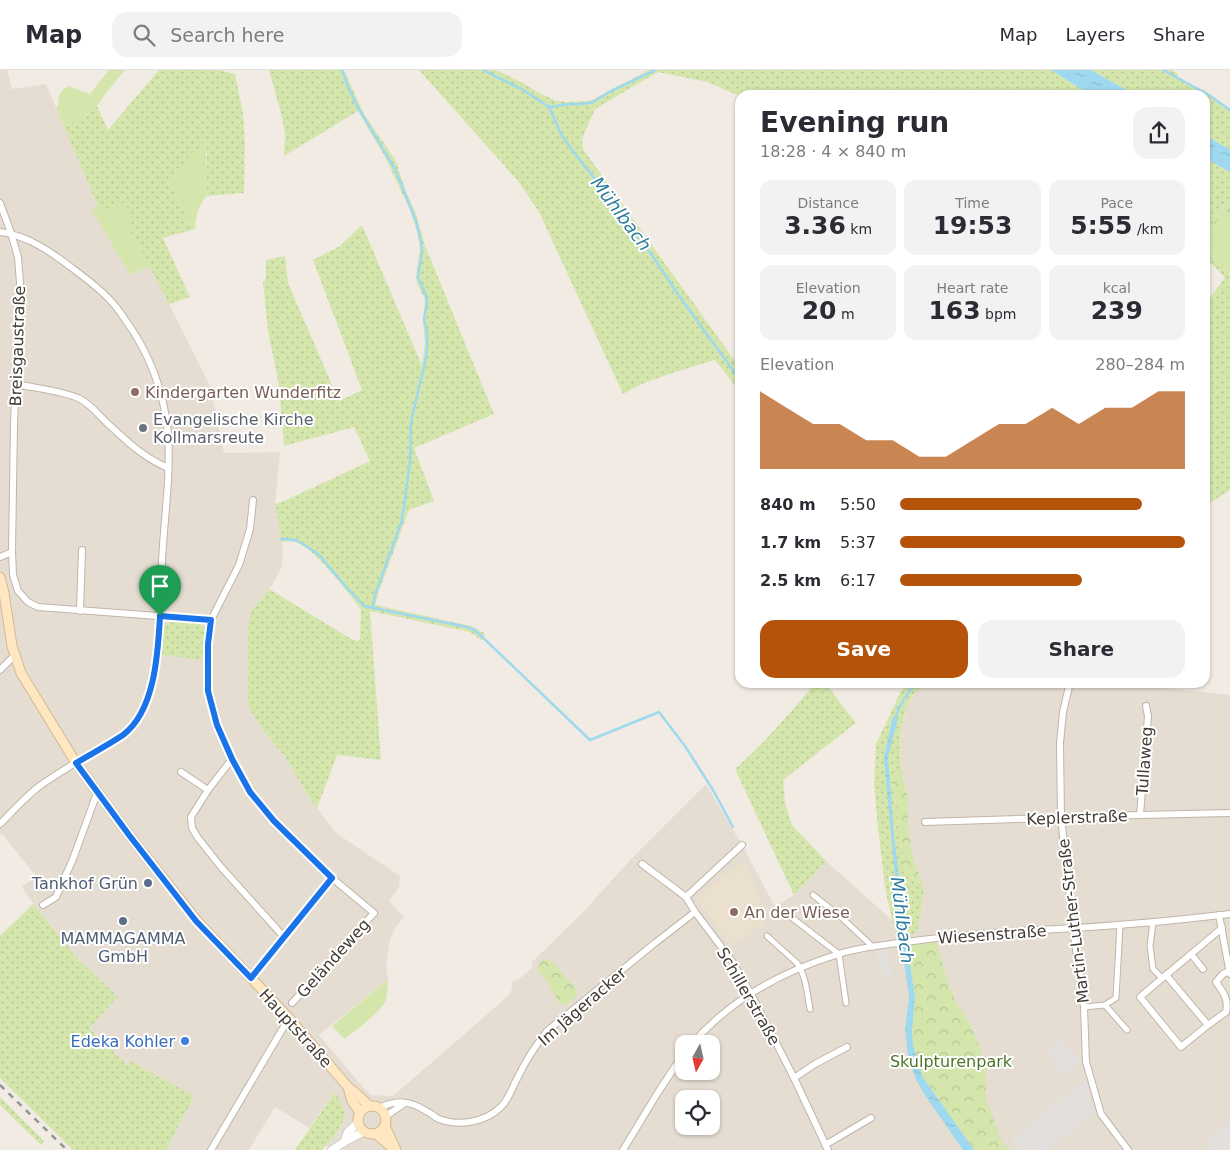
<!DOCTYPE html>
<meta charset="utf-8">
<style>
:root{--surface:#fff;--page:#f2f2f3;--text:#2b2b33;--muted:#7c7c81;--line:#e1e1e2;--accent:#b45309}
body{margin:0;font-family:"DejaVu Sans",sans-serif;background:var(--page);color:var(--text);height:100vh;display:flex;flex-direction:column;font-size:19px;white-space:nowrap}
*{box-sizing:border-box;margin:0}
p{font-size:16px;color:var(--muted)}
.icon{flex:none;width:28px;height:28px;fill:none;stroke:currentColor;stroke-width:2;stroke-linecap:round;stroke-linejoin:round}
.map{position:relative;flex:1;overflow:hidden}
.side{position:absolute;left:735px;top:20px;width:475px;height:598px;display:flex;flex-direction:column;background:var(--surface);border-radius:15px;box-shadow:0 1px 4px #0004}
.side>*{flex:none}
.needle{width:32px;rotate:188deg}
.controls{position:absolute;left:675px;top:965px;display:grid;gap:10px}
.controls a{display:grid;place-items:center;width:45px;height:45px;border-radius:10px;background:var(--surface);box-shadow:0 1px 4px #0004;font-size:25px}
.pin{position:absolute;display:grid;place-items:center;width:42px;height:42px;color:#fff;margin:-51px -21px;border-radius:50% 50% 50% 0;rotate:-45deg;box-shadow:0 0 5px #0007}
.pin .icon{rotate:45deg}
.round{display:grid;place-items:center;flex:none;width:52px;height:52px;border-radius:15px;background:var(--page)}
.overview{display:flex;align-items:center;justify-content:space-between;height:85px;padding:0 25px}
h1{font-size:28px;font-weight:700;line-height:38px}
.figures{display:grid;grid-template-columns:repeat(3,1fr);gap:8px;height:85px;padding:5px 25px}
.figures div{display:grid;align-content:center;border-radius:12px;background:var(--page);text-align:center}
.figures b{font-size:25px;font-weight:700}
.figures small{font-size:14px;font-weight:400}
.figures p{font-size:14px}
.chart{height:140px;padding:10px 25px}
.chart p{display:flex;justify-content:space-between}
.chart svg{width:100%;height:90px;margin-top:5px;fill:var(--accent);opacity:.7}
.cta{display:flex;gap:10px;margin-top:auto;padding:10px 25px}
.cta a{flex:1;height:58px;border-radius:15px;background:var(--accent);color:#fff;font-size:20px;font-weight:700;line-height:58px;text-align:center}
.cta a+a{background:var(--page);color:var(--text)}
ul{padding:0 25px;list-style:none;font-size:16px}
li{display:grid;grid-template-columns:80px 60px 1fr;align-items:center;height:38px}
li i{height:12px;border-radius:6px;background:var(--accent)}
header{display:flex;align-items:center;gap:30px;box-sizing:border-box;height:70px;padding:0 25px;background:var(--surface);border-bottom:1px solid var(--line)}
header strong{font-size:24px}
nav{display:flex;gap:28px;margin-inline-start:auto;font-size:18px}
.search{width:350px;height:45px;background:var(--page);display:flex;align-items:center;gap:12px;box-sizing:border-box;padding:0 18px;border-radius:15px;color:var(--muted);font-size:19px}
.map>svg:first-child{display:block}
.residential{fill:#e6ddd2;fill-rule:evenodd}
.education{fill:#ebdfcd}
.grass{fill:url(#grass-dots)}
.forest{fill:url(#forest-crowns)}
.garden{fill:#d4e6ac}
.parking{fill:#e2dfdc}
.water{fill:url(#water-ripples)}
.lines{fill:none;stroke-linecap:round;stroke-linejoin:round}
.stream{stroke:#9fd9ef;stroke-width:2.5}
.pedestrian-casing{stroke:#c0b5a9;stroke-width:7}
.minor-casing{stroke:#c0b5a9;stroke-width:8}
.tertiary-casing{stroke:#c0b5a9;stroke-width:9}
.secondary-casing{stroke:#d2b994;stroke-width:11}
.pedestrian{stroke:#fff;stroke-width:5}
.minor{stroke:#fff;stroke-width:6}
.tertiary{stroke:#fff;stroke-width:8}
.secondary{stroke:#fee7c1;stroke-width:9}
.rail{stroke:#949494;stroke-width:2.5;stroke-dasharray:6 6;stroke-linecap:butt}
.route-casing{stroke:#fff;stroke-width:10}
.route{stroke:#1a73e8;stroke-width:6}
.education-dot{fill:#8d6e63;stroke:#fff;stroke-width:2}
.worship-dot{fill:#6b7280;stroke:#fff;stroke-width:2}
.service-dot{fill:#5c6f8a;stroke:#fff;stroke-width:2}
.shop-dot{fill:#3f7fe0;stroke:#fff;stroke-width:2}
.labels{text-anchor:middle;stroke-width:4;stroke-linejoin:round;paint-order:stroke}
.street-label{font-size:16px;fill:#433b34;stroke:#fff}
.education-label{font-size:16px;fill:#785e54;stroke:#fff;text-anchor:start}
.worship-label{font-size:16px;fill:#5b616d;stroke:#fff;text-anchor:start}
.service-label{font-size:16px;fill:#4e5e75;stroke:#fff;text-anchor:end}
.shop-label{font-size:16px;fill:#366cbe;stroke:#fff;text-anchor:end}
.park-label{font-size:16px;fill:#4f7428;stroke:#fff}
.water-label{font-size:18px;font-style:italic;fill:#2c7d9d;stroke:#fff}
</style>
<header>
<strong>Map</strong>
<div class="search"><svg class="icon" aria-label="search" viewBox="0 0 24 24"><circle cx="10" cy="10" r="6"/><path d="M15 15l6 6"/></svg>Search here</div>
<nav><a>Map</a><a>Layers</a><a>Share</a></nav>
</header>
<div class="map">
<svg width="1230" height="1080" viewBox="0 0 1230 1080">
<defs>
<pattern id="grass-dots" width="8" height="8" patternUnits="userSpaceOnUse" patternTransform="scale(1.25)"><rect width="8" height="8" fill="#d4e6ac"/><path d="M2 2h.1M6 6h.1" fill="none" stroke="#b7c695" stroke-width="1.8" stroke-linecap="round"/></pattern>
<pattern id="forest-crowns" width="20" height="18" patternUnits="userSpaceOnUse" patternTransform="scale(1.25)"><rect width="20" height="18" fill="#d4e6ac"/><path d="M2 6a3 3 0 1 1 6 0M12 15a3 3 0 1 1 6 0" fill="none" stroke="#b7c695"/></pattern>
<pattern id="water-ripples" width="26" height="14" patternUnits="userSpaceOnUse" patternTransform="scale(1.25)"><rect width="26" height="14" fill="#9fd9ef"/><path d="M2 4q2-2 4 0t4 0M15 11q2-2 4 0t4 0" fill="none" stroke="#8abbce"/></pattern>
</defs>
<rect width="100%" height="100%" fill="#f2ebe4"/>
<g class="residential">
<path d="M0,0H7L12,19L46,14L98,136L93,140L130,205L150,196L210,316L224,383L280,382L275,434L281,461L283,486L281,499L272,515L252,540L262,659L285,687L309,727L336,763L400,806L399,817L389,831L404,847L396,857L390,869L386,895L388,909L319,965L362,1016L371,1025L393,1026L483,948L510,924L512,918V912L519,909L532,898V892L585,840L631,789L706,714L742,775L775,837L794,825L826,791L892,850L897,867H900L908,912L909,927L905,959L926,1027L963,1080H329L326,1076L344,1053L345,1044L341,1032L335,1022L309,1058L275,1037L249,1080H166L193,1026L131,991L128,997L89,957L118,927L77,888L33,834L22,817L36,806L2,764L0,765ZM684,974H711V1001H684ZM684,1029H711V1056H684Z"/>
<path d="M1107,612L1230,625V1080H974L932,1021L906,867L917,862L921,842L924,820L912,784L908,754V728L902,704L900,677L902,659L907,637L912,627L919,619L927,613Z"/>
</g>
<path class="education" d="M744,791L762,831L765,853L731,876L695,828Z"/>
<g class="grass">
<path d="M159,0H219L235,4L243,43L245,73L244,123L207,126L206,115L207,85L204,68L199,85L169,113L191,154L195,159L163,168L190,227L169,234L127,153L125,133L104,140L98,136L64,57L85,47L97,36L108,60Z"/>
<path d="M269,0H344L364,44L396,91L406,122L415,141L423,168L424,173L494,344L414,378L434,431L409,440L379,521L375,535L471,556L484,563V569L481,570L470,562L370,541L381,690L337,685L317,738L309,727L285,687L262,659L248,636V555L252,540L269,519L353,570L358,571L360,568L361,539C346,521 318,482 298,473C293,471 287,471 282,472L275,434L282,432L370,391L354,357L284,376L279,315L268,261L263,212L266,210V190L285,186L288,213L339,331L362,320L313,190L340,176L362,155L422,296L425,273L423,251L425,229L417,214L416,207L420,178L417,161L410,140L385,87L358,41L284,86L285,63L280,39Z"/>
<path d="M419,0H496L525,14L534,20L556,31L567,32L589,31L594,29L649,0H1051L1091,25H740V26L707,12L658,2L595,39L587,57L582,69L583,79L740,298V322L715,290L672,303L644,313L623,324L539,142L518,111Z"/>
<path d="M1091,0H1171L1178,4L1177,8L1209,25L1230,40V80L1205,65V25H1135Z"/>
<path d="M1205,88L1230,102V137L1224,134L1205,168Z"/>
<path d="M1205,179L1230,204V420L1205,436V234L1225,208L1219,201L1205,188Z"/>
<path d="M169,552L199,553L205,558L202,590L161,585L165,556Z"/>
<path d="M815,613H825L856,653L783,710L785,733L792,755L826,791L794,825L735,699C765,673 790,643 815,613Z"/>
<path d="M907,613H927C922,617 917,621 913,626C904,637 901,662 900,676C900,685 901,695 902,704L892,705L906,807L921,810L924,820L921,842L917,862L906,867L897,868L892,850L885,817L878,758L874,714L876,674L900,623Z"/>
<path d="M33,834L77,888L118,927L89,958L128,996L131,991L194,1026L166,1080H73L0,1008V866Z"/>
<path d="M335,1022C346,1040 350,1047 335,1065C331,1070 327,1075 322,1080H295Z"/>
<path d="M0,1027L44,1071L41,1075L0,1035Z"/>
</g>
<g class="forest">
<path d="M1224,134L1230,137V204L1205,179V168Z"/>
<path d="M892,704H902L908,728V754L912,784L921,810L906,807Z"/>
<path d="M936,872L949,915L956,932L971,956L986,993V1028L1001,1070L1009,1080H974L922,1006L918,994L913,975L912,962L915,927L907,877L910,875Z"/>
<path d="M547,889L554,893L578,921L576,926L566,935L558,932L547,911L538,902L537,898L542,891Z"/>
</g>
<g class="garden">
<path d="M109,0H125L106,23L97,36L85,47L64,57L56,37L58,35C58,26 60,20 69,16L90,24Z"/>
<path d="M204,67C209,87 204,106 207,126C198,135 196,146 195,159L191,154L169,113L192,82L199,85Z"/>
<path d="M125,132L133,149L127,153L150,196L130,205L92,140L98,136L104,140Z"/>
<path d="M1223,140L1230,144V190L1205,176V173Z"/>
<path d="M388,909C387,916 388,923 386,930C381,942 356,960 345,969L332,956Z"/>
</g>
<g class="parking">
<path d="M886,878L893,904L883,907L876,881Z"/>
<path d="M1059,969L1080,992L1065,1005L1045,982Z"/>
<path d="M1085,1010L1095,1043L1046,1080H1021L1011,1069Z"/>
<path d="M1230,1052V1080H1211L1205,1072Z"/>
</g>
<g class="water">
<path d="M1051,0H1091L1135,25H1091Z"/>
<path d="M1205,65L1230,80V102L1205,88Z"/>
<path d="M893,646L898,649L888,687L894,765L906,867L915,927L912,962L913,975L922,1006L974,1080H963L926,1027L916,1010L908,985L905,959L909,927L901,870L884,688Z"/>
</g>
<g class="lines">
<g class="stream">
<path d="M342,0L348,17L357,36L395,99L416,151L421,172L422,181L418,208L426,225L427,233L424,249L427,262V279L424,298L420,313L411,352L410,391L404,437L401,453L375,525L373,537"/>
<path d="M483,0L523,20L549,37L562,66L582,93L604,120L656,191L677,223L740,310"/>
<path d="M1163,0L1209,25L1230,40"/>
<path d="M549,37L569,34H583L593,32L609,22L655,0"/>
<path d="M281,469L296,470L314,481L321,487L347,518L364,536L467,557L475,560L590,670L659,642L685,676L713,720L733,757"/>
<path d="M895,649C899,634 907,623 917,612"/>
</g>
<defs>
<g id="pedestrian">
<path d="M813,825L842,848L873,877"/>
<path d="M791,847L839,884L846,933"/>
<path d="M1153,852L1150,876L1153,899L1162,908"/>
<path d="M767,866L797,893C806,906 807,923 810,939"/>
<path d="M1105,935L1127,960"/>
<path d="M1084,937L1105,935L1116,928L1120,855"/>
</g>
<g id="minor">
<path d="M0,133L11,163L18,187L20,213L14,354L12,482L13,505L18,521L28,532L38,537L211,550"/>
<path d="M0,162C28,165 54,184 76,201C88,210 100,219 110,230C116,236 120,242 124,248C149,282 164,322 168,363C171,406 164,449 162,491C160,544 165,602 137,650C129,664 109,673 95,681C77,692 58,703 41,715C26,726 13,741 0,754"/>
<path d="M16,314C34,318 64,321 80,329C90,334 98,344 106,352C128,372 141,386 168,398"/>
<path d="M253,430L250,459L239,495L211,550L208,574V621L217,655L232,689L250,722L274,751L332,808L374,843L292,933"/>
<path d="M0,487L12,482"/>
<path d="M80,541L82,480"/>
<path d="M0,600L15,585"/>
<path d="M1070,612L1063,642L1060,673L1061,747L1073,858L1084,937L1086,992L1101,1044L1128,1080"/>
<path d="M232,689L208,720L191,747L192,758L198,768L221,797L284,867"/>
<path d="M181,702L208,720"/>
<path d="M1140,745L1148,646L1146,636"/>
<path d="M925,752L1140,745L1230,743"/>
<path d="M642,794L686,827L695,842L732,891L751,924L794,1008L828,1080"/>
<path d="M686,827L742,775"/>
<path d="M43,835L56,827L73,789L97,723"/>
<path d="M1219,845L1230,904"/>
<path d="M1222,858L1140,927L1181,977L1208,955L1226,942C1229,929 1223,922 1216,912L1223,904L1229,901"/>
<path d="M1191,884L1203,899"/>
<path d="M1166,905L1208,955"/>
<path d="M251,908L332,808"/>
<path d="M692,974C730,930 783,901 839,884C860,877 884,875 906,872C962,864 1018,861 1075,858C1127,855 1179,850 1230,844"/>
<path d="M794,1008L815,994L847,977"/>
<path d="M379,1038C397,1030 409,1030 426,1041C431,1043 434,1047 439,1049C460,1057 485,1052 501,1037C510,1028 512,1017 518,1007C526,990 536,975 547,961L655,873L695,842"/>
<path d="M386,1046L405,1033"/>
<path d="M825,1075L871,1048"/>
<path d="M211,1080L289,948"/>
<path d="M623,1080L657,1024L684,983"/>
</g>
<g id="tertiary">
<path d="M344,1072L348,1062L358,1053"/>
<path d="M332,1080L344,1072L363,1062"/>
</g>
<g id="secondary">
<path d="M0,507L4,523L12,576L21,603L76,693L129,765L197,851L289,948L348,1017L358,1025L369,1036"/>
<path d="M348,1017L352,1031L360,1042"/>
<circle cx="372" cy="1050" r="14"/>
<path d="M385,1056L396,1080"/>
<path d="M376,1064L395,1080"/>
</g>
</defs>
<use href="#pedestrian" class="pedestrian-casing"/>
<use href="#minor" class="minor-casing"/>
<use href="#tertiary" class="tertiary-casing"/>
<use href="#secondary" class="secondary-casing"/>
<use href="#pedestrian" class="pedestrian"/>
<use href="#minor" class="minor"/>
<use href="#tertiary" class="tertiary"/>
<use href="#secondary" class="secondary"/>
<path class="rail" d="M0,1015L67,1080"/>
</g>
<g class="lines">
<defs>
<path id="route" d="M160,546L211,550L208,574V621L217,655L232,689L250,722L274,751L332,808L251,908L196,851L129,765L76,693C91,684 108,675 123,665C155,641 158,583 160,546Z"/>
</defs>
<use href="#route" class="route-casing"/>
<use href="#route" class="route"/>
</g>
<g class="education-dot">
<circle cx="135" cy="322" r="5"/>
<circle cx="734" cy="842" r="5"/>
</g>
<circle class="worship-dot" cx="143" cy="358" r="5"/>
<g class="service-dot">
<circle cx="148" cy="813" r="5"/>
<circle cx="123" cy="851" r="5"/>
</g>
<circle class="shop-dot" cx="185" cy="971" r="5"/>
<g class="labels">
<g class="street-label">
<text transform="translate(17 276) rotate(-88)" y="6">Breisgaustraße</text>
<text transform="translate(1144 691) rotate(-86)" y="6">Tullaweg</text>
<text transform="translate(1077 747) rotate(-2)" y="6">Keplerstraße</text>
<text transform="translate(1073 851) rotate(-97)" y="6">Martin-Luther-Straße</text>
<text transform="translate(992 864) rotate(-4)" y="6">Wiesenstraße</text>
<text transform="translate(333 888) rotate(-48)" y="6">Geländeweg</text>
<text transform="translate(749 926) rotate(60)" y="6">Schillerstraße</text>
<text transform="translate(582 936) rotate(-41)" y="6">Im Jägeracker</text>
<text transform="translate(296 958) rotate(48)" y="6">Hauptstraße</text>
</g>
<g class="education-label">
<text x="145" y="328">Kindergarten Wunderfitz</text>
<text x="744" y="848">An der Wiese</text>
</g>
<g class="worship-label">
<text x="153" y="355">Evangelische Kirche<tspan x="153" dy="18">Kollmarsreute</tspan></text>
</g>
<g class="service-label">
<text x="138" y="819">Tankhof Grün</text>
<text x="123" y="874" text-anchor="middle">MAMMAGAMMA<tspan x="123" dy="18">GmbH</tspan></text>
</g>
<g class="shop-label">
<text x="175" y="977">Edeka Kohler</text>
</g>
<g class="park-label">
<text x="951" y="997">Skulpturenpark</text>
</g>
<g class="water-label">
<text transform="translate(621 144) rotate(53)" y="6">Mühlbach</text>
<text transform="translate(902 850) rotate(83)" y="6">Mühlbach</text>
</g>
</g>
</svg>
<div class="controls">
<a><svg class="needle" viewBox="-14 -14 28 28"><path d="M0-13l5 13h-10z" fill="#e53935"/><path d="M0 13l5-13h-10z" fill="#7c7c81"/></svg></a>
<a><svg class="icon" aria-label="locate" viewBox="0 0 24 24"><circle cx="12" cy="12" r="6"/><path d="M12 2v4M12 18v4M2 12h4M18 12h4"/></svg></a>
</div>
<div class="pin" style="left:160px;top:546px;background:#1e9e55"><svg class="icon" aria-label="arrive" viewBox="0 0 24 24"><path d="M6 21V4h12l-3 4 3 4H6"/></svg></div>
<section class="side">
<div class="overview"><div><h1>Evening run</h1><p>18:28 · 4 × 840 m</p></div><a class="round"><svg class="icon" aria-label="share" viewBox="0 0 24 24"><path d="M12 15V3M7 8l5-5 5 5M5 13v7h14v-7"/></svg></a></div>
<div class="figures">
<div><p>Distance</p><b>3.36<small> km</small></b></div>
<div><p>Time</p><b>19:53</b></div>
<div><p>Pace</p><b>5:55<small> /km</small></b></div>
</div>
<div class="figures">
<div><p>Elevation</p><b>20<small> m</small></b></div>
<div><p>Heart rate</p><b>163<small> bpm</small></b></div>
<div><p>kcal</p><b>239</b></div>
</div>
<div class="chart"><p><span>Elevation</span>280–284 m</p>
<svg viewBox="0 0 160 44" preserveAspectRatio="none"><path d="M0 44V6L10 14L20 22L30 22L40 30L50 30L60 38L70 38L80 30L90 22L100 22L110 14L120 22L130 14L140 14L150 6L160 6V44z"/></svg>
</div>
<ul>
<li><b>840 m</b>5:50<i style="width:85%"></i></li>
<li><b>1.7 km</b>5:37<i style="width:100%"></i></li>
<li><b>2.5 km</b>6:17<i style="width:64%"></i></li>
</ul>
<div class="cta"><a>Save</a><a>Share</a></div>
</section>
</div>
